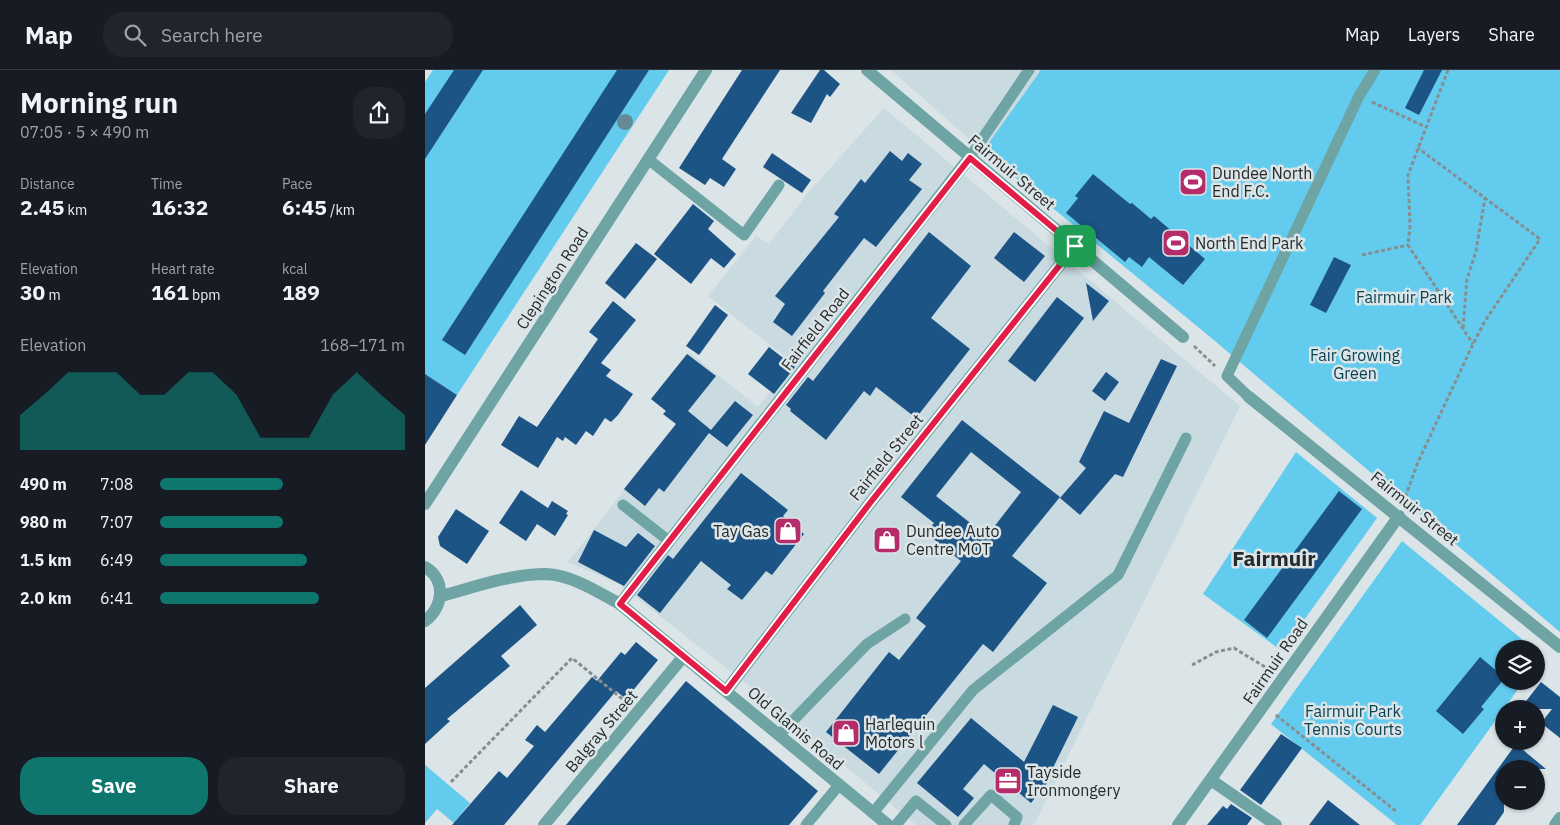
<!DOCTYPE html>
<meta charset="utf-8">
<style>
:root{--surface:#171b24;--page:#20242c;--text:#f1f3f6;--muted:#9ea1a6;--line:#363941;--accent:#0f766e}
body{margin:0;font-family:"IBM Plex Sans",sans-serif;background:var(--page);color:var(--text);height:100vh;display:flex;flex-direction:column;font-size:19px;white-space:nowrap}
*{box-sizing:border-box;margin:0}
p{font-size:16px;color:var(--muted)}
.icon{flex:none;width:28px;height:28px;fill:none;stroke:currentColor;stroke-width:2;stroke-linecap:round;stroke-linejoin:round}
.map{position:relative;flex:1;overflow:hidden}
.panel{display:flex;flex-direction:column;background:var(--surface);width:425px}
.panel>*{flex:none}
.fabs{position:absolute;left:1070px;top:570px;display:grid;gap:10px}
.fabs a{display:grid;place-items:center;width:50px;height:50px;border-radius:50%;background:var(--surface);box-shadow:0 1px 4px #0004;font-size:25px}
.pin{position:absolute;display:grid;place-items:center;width:42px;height:42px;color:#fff;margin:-21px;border-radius:10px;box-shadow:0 2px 8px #0006}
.round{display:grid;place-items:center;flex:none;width:52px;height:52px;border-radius:20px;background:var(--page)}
.summary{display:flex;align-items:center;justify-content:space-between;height:85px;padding:0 20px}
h1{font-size:28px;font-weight:800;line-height:38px}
.stats{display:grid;grid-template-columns:repeat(3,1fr);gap:8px;height:85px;padding:5px 20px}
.stats div{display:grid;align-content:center}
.stats b{font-size:21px;font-weight:800}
.stats small{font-size:14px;font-weight:400}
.stats p{font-size:14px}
.chart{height:140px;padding:10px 20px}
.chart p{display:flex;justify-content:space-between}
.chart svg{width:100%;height:90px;margin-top:5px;fill:var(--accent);opacity:.7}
.cta{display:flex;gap:10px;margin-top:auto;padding:10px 20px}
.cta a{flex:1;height:58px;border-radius:20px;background:var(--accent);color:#fff;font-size:20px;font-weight:800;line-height:58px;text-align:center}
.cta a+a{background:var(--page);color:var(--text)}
ul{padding:0 20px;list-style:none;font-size:16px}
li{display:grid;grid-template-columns:80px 60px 1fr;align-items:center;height:38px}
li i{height:12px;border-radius:6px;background:var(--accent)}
header{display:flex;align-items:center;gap:30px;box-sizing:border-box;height:70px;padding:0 25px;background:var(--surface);border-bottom:1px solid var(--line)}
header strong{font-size:24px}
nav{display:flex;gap:28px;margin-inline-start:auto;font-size:18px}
.search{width:350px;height:45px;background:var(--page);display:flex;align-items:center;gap:12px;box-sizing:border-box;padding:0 18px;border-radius:20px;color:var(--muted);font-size:19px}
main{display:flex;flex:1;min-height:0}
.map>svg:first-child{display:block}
.built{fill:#c9dae1}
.green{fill:#63cbee}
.building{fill:#1d5486;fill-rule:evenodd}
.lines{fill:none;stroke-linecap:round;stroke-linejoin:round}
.path{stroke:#878e90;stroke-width:3;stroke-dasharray:4 2.5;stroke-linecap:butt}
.service{stroke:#6ea4a4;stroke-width:11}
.minor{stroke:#6ea4a4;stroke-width:12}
.tertiary{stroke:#6ea4a4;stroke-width:12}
.tree{fill:#678b96}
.route-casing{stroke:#fff;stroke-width:10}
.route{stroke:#e11d48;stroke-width:6}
.labels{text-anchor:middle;stroke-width:5;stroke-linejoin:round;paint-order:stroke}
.street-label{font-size:16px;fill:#262a2b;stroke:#dbe4e7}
.poi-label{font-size:16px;fill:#262a2b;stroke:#dbe4e7;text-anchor:start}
.park-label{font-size:16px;fill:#084354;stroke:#dbe4e7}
.district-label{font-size:21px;font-weight:bold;fill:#262a2b;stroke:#dbe4e7}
</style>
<header>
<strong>Map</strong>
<div class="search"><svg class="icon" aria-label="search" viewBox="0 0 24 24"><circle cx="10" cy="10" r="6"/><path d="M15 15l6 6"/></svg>Search here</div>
<nav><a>Map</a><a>Layers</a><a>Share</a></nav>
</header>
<main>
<section class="panel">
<div class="summary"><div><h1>Morning run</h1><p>07:05 · 5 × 490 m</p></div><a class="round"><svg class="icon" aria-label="share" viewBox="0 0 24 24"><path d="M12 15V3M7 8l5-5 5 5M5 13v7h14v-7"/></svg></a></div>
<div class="stats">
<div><p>Distance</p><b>2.45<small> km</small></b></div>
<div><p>Time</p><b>16:32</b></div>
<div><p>Pace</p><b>6:45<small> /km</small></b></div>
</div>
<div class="stats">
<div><p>Elevation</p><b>30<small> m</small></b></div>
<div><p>Heart rate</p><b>161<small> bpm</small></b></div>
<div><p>kcal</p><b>189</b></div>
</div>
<div class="chart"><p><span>Elevation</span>168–171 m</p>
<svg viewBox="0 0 160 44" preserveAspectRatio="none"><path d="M0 44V27L10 17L20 6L30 6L40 6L50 17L60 17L70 6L80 6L90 17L100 38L110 38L120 38L130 17L140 6L150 17L160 27V44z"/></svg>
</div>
<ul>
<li><b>490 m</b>7:08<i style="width:50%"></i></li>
<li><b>980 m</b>7:07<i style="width:50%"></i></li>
<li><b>1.5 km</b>6:49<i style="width:60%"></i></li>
<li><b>2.0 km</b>6:41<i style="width:65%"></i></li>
</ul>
<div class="cta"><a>Save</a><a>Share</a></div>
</section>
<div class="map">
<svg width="1135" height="755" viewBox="0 0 1135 755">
<rect width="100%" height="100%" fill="#dbe4e7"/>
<g class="built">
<path d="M466,0H616L558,81Z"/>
<path d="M459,38L815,336L609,755H491L327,618L194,514L143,492L252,353L238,344L241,340L226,329L264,282L333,337L368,293L283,226L331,166L344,174L382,124Z"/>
</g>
<g class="green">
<path d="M8,0H244L32,325L0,304V12Z"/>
<path d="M616,0H1135V562L784,266L558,81Z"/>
<path d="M871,382L952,448L857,581L778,524Z"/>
<path d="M977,471L1109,579H1079V611H1099L995,755H972L846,654Z"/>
<path d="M0,695L45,733L29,753L12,739L0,753Z"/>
</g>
<g class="building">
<path d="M29,0H58L0,89V44Z"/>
<path d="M192,0H224L40,285L17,270Z"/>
<path d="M317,0H355L297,89L311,99L299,117L285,108L280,115L254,98Z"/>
<path d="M395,0H399L415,14L405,27L402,24L386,53L366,43Z"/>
<path d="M999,0H1017L994,45L980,38Z"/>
<path d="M465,81L477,91L483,83L497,94L484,110L497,119L451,177L439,168L398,221L400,223L367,266L348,252L360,234L350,226L414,147L409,144L436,109L440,113Z"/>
<path d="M347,83L386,110L377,123L338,97Z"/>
<path d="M668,104L705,134L707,133L726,149L729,146L780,189L758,215L724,187L717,197L704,187L700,192L641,143L653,128L650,126Z"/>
<path d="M268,134L289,151L283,159L311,184L299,198L286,188L266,214L229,184Z"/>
<path d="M504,162L546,196L506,248L545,279L491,348L451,317L445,326L439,321L401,370L365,341L366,339L361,335L383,307L388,311Z"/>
<path d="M589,162L620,186L599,212L569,188Z"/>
<path d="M211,173L232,189L200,229L180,213Z"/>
<path d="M909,187L926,195L901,243L885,235Z"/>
<path d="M661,213L684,231L668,251Z"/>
<path d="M632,227L659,248L610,312L583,291Z"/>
<path d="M188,231L211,250L176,293L186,300L181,306L208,324L193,345L186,352L180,348L168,366L161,361L151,375L140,367L138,371L132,367L113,398L76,375L94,346L112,357L173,269L164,262Z"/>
<path d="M290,235L303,245L274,285L261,276Z"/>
<path d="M344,277L370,297L349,324L323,304Z"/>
<path d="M262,284L291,306L263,341L286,360L310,331L328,345L302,377L284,363L239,422L234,418L220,436L199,419L251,354L238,344L241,341L226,329Z"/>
<path d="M736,289L752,296L698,407L690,404L655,445L635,428L661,398L654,392L679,341L704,353Z"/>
<path d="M681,302L694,312L680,331L667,321Z"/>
<path d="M0,304L32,325L0,375Z"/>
<path d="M537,350L635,427L587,486L622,513L568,582L558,574L454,704L401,662L464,582L474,590L501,556L491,548L536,491L501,463L509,453L476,427ZM546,382L596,422L562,466L511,426Z"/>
<path d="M316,403L363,440L358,446L379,464L347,505L341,501L317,530L302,519L306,515L276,491L235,543L212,525L243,485L248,489Z"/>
<path d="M96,420L123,438L127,431L143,441L141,444L143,445L130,466L112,454L101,471L74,453Z"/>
<path d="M914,421L937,439L842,568L819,550Z"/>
<path d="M31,439L64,461L42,494L15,476L13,467Z"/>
<path d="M169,460L201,477L213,463L230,476L199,516L153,492Z"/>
<path d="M95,535L112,555L76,586L85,596L22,649L25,651L0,674V618Z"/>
<path d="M211,572L233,590L201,629L191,621L79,755H27L74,701L82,708L109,676L100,670L112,655L120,662L167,607L172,611L196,582L200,585Z"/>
<path d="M1055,587L1079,607V609L1056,637L1059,639L1038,664L1011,641Z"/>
<path d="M261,611L393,721L364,755H141Z"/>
<path d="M1116,612L1135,627V668L1116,653L1127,639H1095Z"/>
<path d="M628,635L653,647L622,710L623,712L606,733L559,694L538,719L549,728L533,747L492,713L546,648L599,692Z"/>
<path d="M856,664L877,678L836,735L815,720Z"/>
<path d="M1091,674L1121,699H1079V742L1070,755H1032Z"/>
<path d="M903,730L935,755H884Z"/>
<path d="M806,734L827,748L822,755H782L798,736L802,739Z"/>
</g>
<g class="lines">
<g class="path">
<path d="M1023,0L983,105L985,156L983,175L1048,274"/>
<path d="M947,32L1001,57"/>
<path d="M937,185L983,175"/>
<path d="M1038,258L1042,209L1051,181L1060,128"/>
<path d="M769,276L790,296"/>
<path d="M978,433L993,392L1048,274L1060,251L1115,169L993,78"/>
<path d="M767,595L791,582L809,578L845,600"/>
<path d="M851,645L972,742"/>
<path d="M26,712L147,588L201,632"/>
</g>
<g class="service">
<path d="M545,87L604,0"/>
<path d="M223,89L319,165L354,115"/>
<path d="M824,327L802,306L934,26L950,0"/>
<path d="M198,435L244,471"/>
<path d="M354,665L442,574L480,549"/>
<path d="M448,743L548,620L693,505L761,368"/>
<path d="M381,755L414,715"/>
<path d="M471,755L491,731L521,755"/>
<path d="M539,755L566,725L592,747L589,755"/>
</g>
<g class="minor">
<path d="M442,0L758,267"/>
<path d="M824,327L1135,577"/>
<path d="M195,534L545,87"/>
<path d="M301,621L445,433L650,176"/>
<path d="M786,710L851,755"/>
<path d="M119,755L258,587"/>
<path d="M753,755L974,446"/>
<path d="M1130,755L1135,748"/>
</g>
<g class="tertiary">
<path d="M0,434L281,0"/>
<path d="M0,497C22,510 18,537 0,551"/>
<path d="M16,526C50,517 85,504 121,504C147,505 173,522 195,534L463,755"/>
</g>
</g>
<circle class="tree" cx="200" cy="52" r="8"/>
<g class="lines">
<defs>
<path id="route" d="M545,88L650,176L445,433L301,621L195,534Z"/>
</defs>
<use href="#route" class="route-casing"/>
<use href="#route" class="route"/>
</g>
<defs>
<symbol id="stadium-square" viewBox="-11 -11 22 22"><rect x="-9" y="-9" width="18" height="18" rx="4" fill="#b52c6a" stroke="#dbe4e7"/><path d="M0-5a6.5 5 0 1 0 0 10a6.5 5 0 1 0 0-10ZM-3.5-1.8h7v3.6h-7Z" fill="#fff"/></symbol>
<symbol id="shop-square" viewBox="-11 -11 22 22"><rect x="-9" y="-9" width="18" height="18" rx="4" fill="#b52c6a" stroke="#dbe4e7"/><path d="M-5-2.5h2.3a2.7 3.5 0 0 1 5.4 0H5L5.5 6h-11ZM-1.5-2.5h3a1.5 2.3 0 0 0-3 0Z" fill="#fff"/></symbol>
<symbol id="office-square" viewBox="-11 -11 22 22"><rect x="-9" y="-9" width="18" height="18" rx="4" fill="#b52c6a" stroke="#dbe4e7"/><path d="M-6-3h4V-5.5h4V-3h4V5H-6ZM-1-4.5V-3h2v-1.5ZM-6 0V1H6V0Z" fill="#fff"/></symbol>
</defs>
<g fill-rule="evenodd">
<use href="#stadium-square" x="752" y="96" width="32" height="32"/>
<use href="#stadium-square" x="735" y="157" width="32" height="32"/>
<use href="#shop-square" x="347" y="445" width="32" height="32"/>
<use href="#shop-square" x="446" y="454" width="32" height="32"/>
<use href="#shop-square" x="405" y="647" width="32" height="32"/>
<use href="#office-square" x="567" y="695" width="32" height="32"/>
</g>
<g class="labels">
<g class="street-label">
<text transform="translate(587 102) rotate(40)" y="6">Fairmuir Street</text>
<text transform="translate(127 208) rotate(-57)" y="6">Clepington Road</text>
<text transform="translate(390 259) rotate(-52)" y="6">Fairfield Road</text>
<text transform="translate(461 387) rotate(-51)" y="6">Fairfield Street</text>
<text transform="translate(990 438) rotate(39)" y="6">Fairmuir Street</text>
<text transform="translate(850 591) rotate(-55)" y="6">Fairmuir Road</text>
<text transform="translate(371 658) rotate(40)" y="6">Old Glamis Road</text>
<text transform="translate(176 661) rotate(-50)" y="6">Balgray Street</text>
</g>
<g class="poi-label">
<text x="787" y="109">Dundee North<tspan x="787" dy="18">End F.C.</tspan></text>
<text x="770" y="179">North End Park</text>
<text x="344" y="467" text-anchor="end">Tay Gas</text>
<text x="481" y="467">Dundee Auto<tspan x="481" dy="18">Centre MOT</tspan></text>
<text x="440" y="660">Harlequin<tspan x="440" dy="18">Motors l</tspan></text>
<text x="602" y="708">Tayside<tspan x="602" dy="18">Ironmongery</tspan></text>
</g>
<g class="park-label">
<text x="979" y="233">Fairmuir Park</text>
<text x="930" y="291">Fair Growing<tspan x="930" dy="18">Green</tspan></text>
<text x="928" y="647">Fairmuir Park<tspan x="928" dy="18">Tennis Courts</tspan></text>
</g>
<g class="district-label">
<text x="849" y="496">Fairmuir</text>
</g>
</g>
</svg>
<div class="fabs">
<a><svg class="icon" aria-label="layers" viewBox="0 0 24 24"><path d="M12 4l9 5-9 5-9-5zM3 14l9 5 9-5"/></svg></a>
<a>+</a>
<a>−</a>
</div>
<div class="pin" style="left:650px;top:176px;background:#1e9e55"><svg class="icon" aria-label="arrive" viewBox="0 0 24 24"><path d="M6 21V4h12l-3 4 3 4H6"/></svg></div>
</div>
</main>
